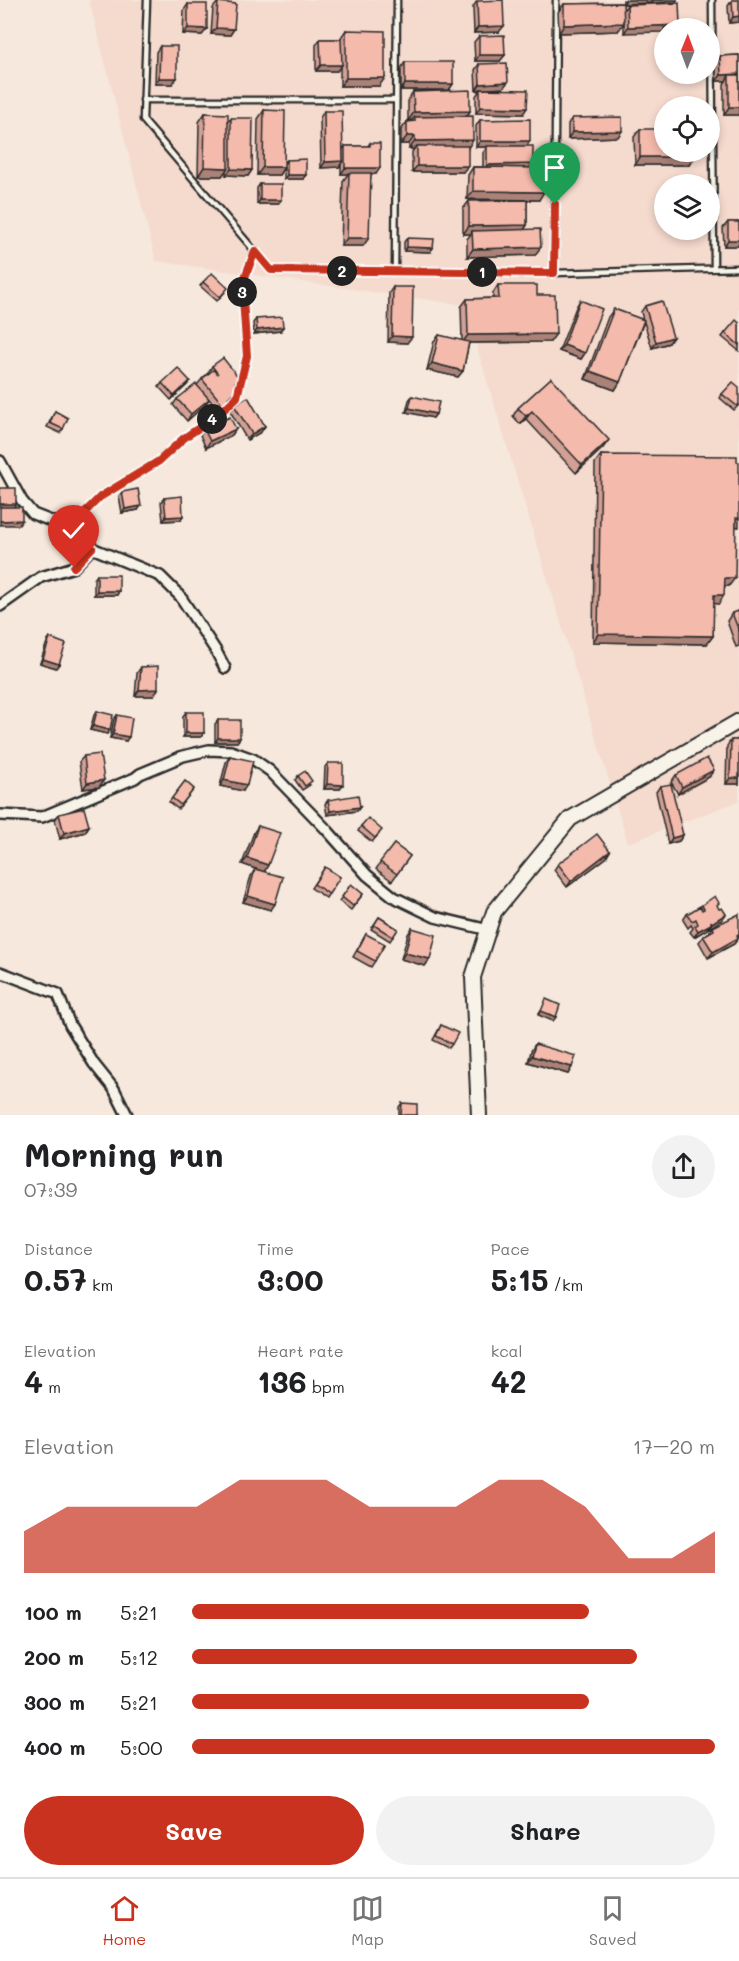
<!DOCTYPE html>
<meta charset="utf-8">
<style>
:root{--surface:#fff;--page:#f2f2f2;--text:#202124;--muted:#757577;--line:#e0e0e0;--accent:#c8321e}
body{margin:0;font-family:Mali,sans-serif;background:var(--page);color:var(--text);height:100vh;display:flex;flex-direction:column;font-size:22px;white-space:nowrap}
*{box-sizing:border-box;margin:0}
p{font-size:20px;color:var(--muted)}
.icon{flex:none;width:33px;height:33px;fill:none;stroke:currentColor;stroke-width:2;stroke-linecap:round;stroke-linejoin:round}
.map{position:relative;height:1115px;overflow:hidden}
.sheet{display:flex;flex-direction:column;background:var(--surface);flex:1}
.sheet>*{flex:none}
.needle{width:39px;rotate:1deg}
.buttons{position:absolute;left:654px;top:18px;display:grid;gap:12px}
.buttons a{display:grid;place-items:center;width:66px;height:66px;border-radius:50%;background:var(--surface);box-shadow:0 3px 9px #0003;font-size:30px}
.pin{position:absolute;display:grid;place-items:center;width:51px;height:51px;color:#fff;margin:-62px -26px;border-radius:50% 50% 50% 0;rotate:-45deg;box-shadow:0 0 6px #0007}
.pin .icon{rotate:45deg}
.km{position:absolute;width:30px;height:30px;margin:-15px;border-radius:50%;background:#222;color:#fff;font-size:16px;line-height:30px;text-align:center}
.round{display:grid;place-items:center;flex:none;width:63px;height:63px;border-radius:32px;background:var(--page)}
.summary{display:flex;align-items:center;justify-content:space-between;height:102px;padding:0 24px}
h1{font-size:33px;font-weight:700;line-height:45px}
.metrics{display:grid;grid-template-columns:repeat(3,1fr);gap:9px;height:102px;padding:6px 24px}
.metrics div{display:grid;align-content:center}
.metrics b{font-size:30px;font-weight:700}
.metrics small{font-size:16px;font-weight:400}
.metrics p{font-size:16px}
.chart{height:168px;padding:12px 24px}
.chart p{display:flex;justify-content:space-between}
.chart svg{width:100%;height:108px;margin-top:6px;fill:var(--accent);opacity:.7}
.cta{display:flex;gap:12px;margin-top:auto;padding:12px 24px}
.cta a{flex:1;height:69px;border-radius:36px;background:var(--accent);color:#fff;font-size:24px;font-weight:700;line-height:69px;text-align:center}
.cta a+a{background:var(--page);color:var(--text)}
ul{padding:0 24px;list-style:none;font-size:20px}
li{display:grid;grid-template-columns:96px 72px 1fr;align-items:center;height:45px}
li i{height:15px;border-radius:8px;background:var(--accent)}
.menu{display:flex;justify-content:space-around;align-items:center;height:84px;border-top:2px solid var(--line);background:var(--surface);font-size:16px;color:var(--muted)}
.menu a{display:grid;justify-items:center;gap:3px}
.menu .current{color:var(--accent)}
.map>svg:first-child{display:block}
.built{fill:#f5dace;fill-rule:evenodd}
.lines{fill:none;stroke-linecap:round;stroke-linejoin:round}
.lane-casing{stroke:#2b2b2b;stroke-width:9}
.street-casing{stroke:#2b2b2b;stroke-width:14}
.secondary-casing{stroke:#2b2b2b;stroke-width:18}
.lane{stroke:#f7f3e8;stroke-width:4.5}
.street{stroke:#f7f3e8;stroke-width:9}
.secondary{stroke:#f7f3e8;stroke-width:14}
.wall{fill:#d2a094;stroke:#2b2b2b;stroke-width:1.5}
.shaded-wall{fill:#ab8278;stroke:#2b2b2b;stroke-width:1.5}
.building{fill:#f4baac;stroke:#2b2b2b;stroke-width:1.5}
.route-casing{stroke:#fff;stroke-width:12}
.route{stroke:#c8321e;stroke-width:8}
</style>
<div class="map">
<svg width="739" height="1115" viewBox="0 0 739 1115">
<rect width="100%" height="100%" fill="#f6e8dc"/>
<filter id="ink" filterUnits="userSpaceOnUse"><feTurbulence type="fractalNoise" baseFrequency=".0167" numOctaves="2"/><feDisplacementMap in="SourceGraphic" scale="12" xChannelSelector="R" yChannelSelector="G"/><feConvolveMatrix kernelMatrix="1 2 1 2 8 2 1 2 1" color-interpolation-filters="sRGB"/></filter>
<g filter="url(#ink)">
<path class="built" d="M89,0H739V801L628,843L464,305L156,261ZM664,28H710V74H664ZM664,106H710V152H664ZM664,184H710V230H664Z"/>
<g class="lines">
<defs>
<g id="lane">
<path d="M147,0L143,120L271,270L554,273"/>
<path d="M556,0L554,273L739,268"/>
<path d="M712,0L714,268"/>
<path d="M143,100H396"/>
<path d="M395,271L397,0"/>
<path d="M69,528L100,497L159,461L184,438L218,415L237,397L247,356L242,285L254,252"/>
</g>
<g id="street">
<path d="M0,461L22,501L33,514L69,528L92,548L160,576L180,596L216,651L225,668"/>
<path d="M0,606L41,577L74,567L92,548"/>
<path d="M0,815L42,817L135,778L140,774L183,756L209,750L231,751L253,759L270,771L327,830L367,875L394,897L435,917L489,930"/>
<path d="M0,972L58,994L70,1025L94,1064L114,1089L127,1115"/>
</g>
<path id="secondary" d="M479,1115L473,977L494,912L570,819L739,721"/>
</defs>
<use href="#lane" class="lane-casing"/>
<use href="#street" class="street-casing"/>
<use href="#secondary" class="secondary-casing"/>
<use href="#lane" class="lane"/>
<use href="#street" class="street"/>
<use href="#secondary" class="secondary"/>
</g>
<g class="wall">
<path d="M623,0H677L676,2L623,4V11L627,5L680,25L678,28H664L624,33V23L618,31L559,33L558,12L564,4L623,3Z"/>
<path d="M732,0H739V22L729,23L728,6Z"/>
<path d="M477,1L499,32L474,33L473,7Z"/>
<path d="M218,2L234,29L230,35L211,34L213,8Z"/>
<path d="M188,4L207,29L202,35L183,34L184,10Z"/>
<path d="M346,30L379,86H340V66L337,71H316V45L320,39H340Z"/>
<path d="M479,36L505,55L500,61H475L474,42Z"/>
<path d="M160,46L172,84H155L156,52Z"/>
<path d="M739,55V115H724V84L726,81H716V62L720,56Z"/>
<path d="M405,62L453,84L449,90L470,111L467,116L468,148L463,172H412V152L414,149H409V144H401V130L407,122L412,121V120L408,121V100L413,92L448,90H401V69Z"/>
<path d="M479,64L503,88L481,89L523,114L476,113V96L480,90H476L475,70Z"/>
<path d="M264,110L285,163L287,160L303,179H284V168L279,175H257L258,119Z"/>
<path d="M324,111L343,149L345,146H368L370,143L376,174H371L363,246H341L343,181L348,174H341V164L339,167L321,168L320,118Z"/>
<path d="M205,113L228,122L231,118L252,170L248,176L226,175V170L222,176H198L199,122Z"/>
<path d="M572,118L618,137L568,139V124Z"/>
<path d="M480,120L530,141L526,146L533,164L531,168L539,200H527V225L524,230L535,255L467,257V239L471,234H463V209L469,201L524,200L467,199L468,175L473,167H483V153L487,147H476V126Z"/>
<path d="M640,129L658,136L689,165H635L634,137Z"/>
<path d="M260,184L278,204H257V188Z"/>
<path d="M728,222H739V246H724L723,228Z"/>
<path d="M407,238L430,252L404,251V242Z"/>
<path d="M203,282L225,292L217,301L200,286Z"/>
<path d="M498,285L537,295L550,342L469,343L463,371L458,377L427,370L434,341L439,335L462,341L461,307L467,299L493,298V293Z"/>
<path d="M393,287L407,343L388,342L389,293Z"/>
<path d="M580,300L585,353L581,359L559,351L576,307Z"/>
<path d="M645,306L669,343L652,348L644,322L620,382L615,390L585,379L608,317L614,309L643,320L641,312Z"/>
<path d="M256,319L280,331L254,334L253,323Z"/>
<path d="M739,323V351L722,337L725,333Z"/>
<path d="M212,366L236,383L239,387L229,398L226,407L220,412L209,399L205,405L187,421L173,405L177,399L197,385L202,379L208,373Z"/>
<path d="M551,378L603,448L576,473L526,419L520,424L513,416L518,408Z"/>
<path d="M190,381L187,385L171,400L159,387L162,383Z"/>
<path d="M722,394L739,405L734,410L720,398Z"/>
<path d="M412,396L436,414L433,418L406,412L409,400Z"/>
<path d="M234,405L265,426L261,432L247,440L230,411Z"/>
<path d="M55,411L63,429L60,433L47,427Z"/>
<path d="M204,429H236L232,435L206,448L200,435Z"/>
<path d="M601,455L739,527L735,526L729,586H725L719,604L713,603V636L707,644L593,642L595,463Z"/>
<path d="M122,492L138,510L122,513L119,496Z"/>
<path d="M164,498L181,520L163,521L161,502Z"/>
<path d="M97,575L119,591L117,595H94V579Z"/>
<path d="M739,611V646L736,647L727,621L732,613Z"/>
<path d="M50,638L59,664L56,668L40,663L47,642Z"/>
<path d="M141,667L154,696H135L137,673Z"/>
<path d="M97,711L110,730L107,734L90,730L94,715Z"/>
<path d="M186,712L204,733L201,737H183V716Z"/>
<path d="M117,715L126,741L110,738L114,719Z"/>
<path d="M218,720L240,738L237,742H215V724Z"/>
<path d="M739,737V784H726L727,746L731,740H737Z"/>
<path d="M84,756L99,787L83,789L79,762Z"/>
<path d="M230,756L243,791L220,786L226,762Z"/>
<path d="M328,763L340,789H324L325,767Z"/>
<path d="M676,775L709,777L678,794L671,782Z"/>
<path d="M298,776L310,785L302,790L295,780Z"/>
<path d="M185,781L194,789L178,809L169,802Z"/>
<path d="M660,786L683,835L679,841L668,844L656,792Z"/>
<path d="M328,800L360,807L357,811L327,815L325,804Z"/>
<path d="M59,814L89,826L85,832L60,839L55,820Z"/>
<path d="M258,826L268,865L264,872L242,864L254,832Z"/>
<path d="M361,826L379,834L372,842L358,831Z"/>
<path d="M394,844L410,856L392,881L376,869Z"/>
<path d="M610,851L606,858L567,887L554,870L558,864Z"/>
<path d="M325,867L340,877L326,898L311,888Z"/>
<path d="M255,869L271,910L243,902L251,876Z"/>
<path d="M351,884L363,894L351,910L339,901Z"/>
<path d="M702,905L717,906L722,920L694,937L690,932L693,928L691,925L688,928L683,920L687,914L700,907Z"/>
<path d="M379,917L398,929L390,941L371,929Z"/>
<path d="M713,927L738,938L734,944L708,958L699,942L703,936L708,933Z"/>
<path d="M412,928L430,959L425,966L401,959L408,934Z"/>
<path d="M366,934L375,961L371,967L353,957Z"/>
<path d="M441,1025L452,1044L449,1048L433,1040Z"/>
<path d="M535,1044L572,1067L568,1074L528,1062L531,1051Z"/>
<path d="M402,1103L417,1115H399V1107Z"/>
</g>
<g class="shaded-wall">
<path d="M626,0H677L676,2L623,4Z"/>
<path d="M739,16V22L729,23L733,17Z"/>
<path d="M624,23L618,31L559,33L564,25Z"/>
<path d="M680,25L678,28H664V32L624,33L628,27Z"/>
<path d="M504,26L499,32L474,33L478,27Z"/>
<path d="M188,28L207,29L202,35L183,34Z"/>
<path d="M216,28L234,29L230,35L211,34Z"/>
<path d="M479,55H505L500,61H475Z"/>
<path d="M321,65H342L337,71H316Z"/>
<path d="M739,74V81L729,75L726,81H716L721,75Z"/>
<path d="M159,78H177L172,84H155Z"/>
<path d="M346,78H385L379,86H340Z"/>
<path d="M508,82L503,88L476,90L480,84Z"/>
<path d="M405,84H453L449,90H401Z"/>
<path d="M480,107L527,108L523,114L476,113Z"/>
<path d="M729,107H739V115H724Z"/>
<path d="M470,111L465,119L415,117L412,120L408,121L414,112Z"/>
<path d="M622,131L618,137L568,139L572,132Z"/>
<path d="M407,136H415L409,144H401Z"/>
<path d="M473,140L468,148L417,146L414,149H409L415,141Z"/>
<path d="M480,141H530L526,147H476Z"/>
<path d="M640,157H695L689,165H635Z"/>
<path d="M343,161L339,167L321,168L325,162Z"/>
<path d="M533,164L528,171H483L487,165Z"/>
<path d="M417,166H468L463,172H412Z"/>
<path d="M204,167L228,168L222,176H198Z"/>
<path d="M263,167H284L279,175H257Z"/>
<path d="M345,168H380L376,174H341Z"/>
<path d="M231,169L252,170L248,176L226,175Z"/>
<path d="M287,175H306L303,179H284Z"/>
<path d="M473,191L544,192L539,200L467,199Z"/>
<path d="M260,200H281L278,204H257Z"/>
<path d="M527,225L522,233L472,231L471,234H463L469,226Z"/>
<path d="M347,238H369L363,246H341Z"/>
<path d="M728,240H739V246H724Z"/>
<path d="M407,247L433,248L430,252L404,251Z"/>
<path d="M541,247L535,255L467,257L473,249Z"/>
<path d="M283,327L280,331L254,334L257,330Z"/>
<path d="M556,334L550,342L462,343L468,335Z"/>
<path d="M392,336L412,337L407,343L388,342Z"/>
<path d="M673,337L669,343L652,348L656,342Z"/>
<path d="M564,345L585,353L581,359L559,351Z"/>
<path d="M432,363L463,371L458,377L427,370Z"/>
<path d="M590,371L620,382L615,390L585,379Z"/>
<path d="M190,381L187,385L171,400L174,396Z"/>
<path d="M209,399L205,405L187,421L191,414Z"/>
<path d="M231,401L226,407L220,412L224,406Z"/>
<path d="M409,408L436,414L433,418L406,412Z"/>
<path d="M532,411L526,419L520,424L526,416Z"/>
<path d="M265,426L261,432L247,440L252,434Z"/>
<path d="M236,429L232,435L206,448L210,441Z"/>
<path d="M609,440L603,448L576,473L582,465Z"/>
<path d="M0,504H16L13,508H0Z"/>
<path d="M141,506L138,510L122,513L125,509Z"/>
<path d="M183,516L181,520L163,521L166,517Z"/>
<path d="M736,518H739V527L730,526Z"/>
<path d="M22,520L19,525H0V521Z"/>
<path d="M725,578H735L729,586H719Z"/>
<path d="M97,591H119L117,595H94Z"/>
<path d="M714,595H724L719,604L708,603Z"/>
<path d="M598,634L713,636L707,644L593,642Z"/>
<path d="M43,659L59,664L56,668L40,663Z"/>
<path d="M158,689L154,696H135L139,690Z"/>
<path d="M93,726L110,730L107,734L90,730Z"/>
<path d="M186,733H204L201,737H183Z"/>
<path d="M113,734L129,737L126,741L110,738Z"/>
<path d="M218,738H240L237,742H215Z"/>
<path d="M714,770L709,777L678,794L682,787Z"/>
<path d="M730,778H739V784H726Z"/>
<path d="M104,780L99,787L83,789L87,783Z"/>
<path d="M224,780L247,785L243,791L220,786Z"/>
<path d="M327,784L343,785L340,789H324Z"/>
<path d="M360,807L357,811L327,815L330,811Z"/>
<path d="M89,826L85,832L60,839L64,833Z"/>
<path d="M683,835L679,841L668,844L672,838Z"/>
<path d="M610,851L606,858L567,887L571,881Z"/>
<path d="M247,858L268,865L264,872L242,864Z"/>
<path d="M248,896L275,904L271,910L243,902Z"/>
<path d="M726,914L722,920L708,929L712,923Z"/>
<path d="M711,924L706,930L694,937L698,931Z"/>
<path d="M739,934V938L734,944L708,958L713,952Z"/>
<path d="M405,953L430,959L425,966L401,959Z"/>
<path d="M541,1011L556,1017L553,1021L538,1015Z"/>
<path d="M532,1056L572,1067L568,1074L528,1062Z"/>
</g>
<g class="building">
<path d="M503,0L504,26L478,27L477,1Z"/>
<path d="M732,0H739V16L733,17Z"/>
<path d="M218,2L236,4L234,29L216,28Z"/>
<path d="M623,3L624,23L564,25V4Z"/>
<path d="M679,3L680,25L628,27L627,5Z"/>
<path d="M188,4H207V29L188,28Z"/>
<path d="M346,30L385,31V78H346Z"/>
<path d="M504,35L505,55H479V36Z"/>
<path d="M320,39H341L342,65H321Z"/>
<path d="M160,46H177V78H159Z"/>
<path d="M739,55V74L721,75L720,56Z"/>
<rect x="405" y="62" width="48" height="22"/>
<path d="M507,63L508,82L480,84L479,64Z"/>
<rect x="729" y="75" width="10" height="32"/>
<path d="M480,89L528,90L527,108L480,107Z"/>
<path d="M470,90V111L414,112L413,92Z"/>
<path d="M264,110L285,111L284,167H263Z"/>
<path d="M324,111H342L343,161L325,162Z"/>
<path d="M205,113L228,114V168L204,167Z"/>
<path d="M473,116V140L415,141V136H407V122L415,121V117Z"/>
<path d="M622,117V131L572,132V118Z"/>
<path d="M231,118H253L252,170L231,169Z"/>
<path d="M530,119V141H480V120Z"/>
<path d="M640,129H658V136H664V152H694L695,157H640Z"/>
<path d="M370,143H380V168H345V146H370Z"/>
<rect x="417" y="146" width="51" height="20"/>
<path d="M487,146H533V164L487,165Z"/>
<path d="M306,159V175H287V160Z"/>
<path d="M473,167L545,168L544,192L473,191Z"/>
<path d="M349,173H371L369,238H347Z"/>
<rect x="260" y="184" width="21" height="16"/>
<path d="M527,200V225L469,226V201Z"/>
<rect x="728" y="222" width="11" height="18"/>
<path d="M540,229L541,247L473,249L472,231Z"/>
<path d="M407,238L434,239L433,248L407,247Z"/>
<path d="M212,273L228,288L220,297L203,282Z"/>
<path d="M498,285H537V295H555L556,334L468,335L467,299L499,298Z"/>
<path d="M393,287H413L412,337L392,336Z"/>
<path d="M580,300L602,309L585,353L564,345Z"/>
<path d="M662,301L673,337L656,342L645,306Z"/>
<path d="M614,309L644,320L620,382L590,371Z"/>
<path d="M282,317L283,327L257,330L256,319Z"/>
<path d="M736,320L739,323V345L725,333Z"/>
<path d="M439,335L469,342L463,371L432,363Z"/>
<path d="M223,358L239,378L235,382L239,387L228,398L231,401L224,406L202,379L213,370L218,374L212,366Z"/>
<path d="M178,368L190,381L174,396L162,383Z"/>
<path d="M551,378L609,440L582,465L532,411L526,416L518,408Z"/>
<path d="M733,382L739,387V404L737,406L722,394Z"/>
<path d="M196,384L209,399L191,414L177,399Z"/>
<path d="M412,396L439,402L436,414L409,408Z"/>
<path d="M248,397L265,426L252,434L234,405Z"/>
<path d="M55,411L68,418L63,429L50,423Z"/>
<path d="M230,417L236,429L210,441L204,429Z"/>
<path d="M601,455L737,456V462H739V518H736L735,578H725L724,595H714L713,636L598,634Z"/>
<rect x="0" y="488" width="16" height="16"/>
<path d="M138,489L141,506L125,509L122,492Z"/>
<path d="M182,496L183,516L166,517L164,498Z"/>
<path d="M0,507H22V520L0,521Z"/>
<rect x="97" y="575" width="22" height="16"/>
<path d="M739,611V631L732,613Z"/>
<path d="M50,638L66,644L59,664L43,659Z"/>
<path d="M158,666V689L139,690L141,667Z"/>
<path d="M97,711L113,715L110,730L93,726Z"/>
<rect x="186" y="712" width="18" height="21"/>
<path d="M117,715L132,718L129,737L113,734Z"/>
<rect x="218" y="720" width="22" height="18"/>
<path d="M731,740H739V778H730Z"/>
<path d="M100,754L104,780L87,783L84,756Z"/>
<path d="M230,756L253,761L247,785L224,780Z"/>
<path d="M707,758L714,770L682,787L676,775Z"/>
<path d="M328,763H343V785L327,784Z"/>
<path d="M305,771L312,781L305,786L298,776Z"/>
<path d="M185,781L194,789L181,805L172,798Z"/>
<path d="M671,784L683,835L672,838L660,786Z"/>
<path d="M358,795L360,807L330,811L328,800Z"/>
<path d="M84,808L89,826L64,833L59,814Z"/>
<path d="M368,818L382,830L375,838L361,826Z"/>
<path d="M258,826L280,833L268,865L247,858Z"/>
<path d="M597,834L610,851L571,881L558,864Z"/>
<path d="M394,844L410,856L397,874L380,862Z"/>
<path d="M325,867L340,877L329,894L314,884Z"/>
<path d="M255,869L283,877L275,904L248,896Z"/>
<path d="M351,884L363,894L353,906L342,897Z"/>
<path d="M715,896L719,903L717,905L719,909L722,908L726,914L712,923L711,921V924L698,931L695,926L698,924L696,919L692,921L687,914L700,906L702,910L704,909L702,905Z"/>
<path d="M739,914V934L737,935L738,938L713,952L703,936L714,930L713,927Z"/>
<path d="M379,917L398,929L393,937L374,925Z"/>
<path d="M412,928L436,935L430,959L405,953Z"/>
<path d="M366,934L385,944L375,961L357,951Z"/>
<path d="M546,999L560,1005L556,1017L541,1011Z"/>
<path d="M441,1025L458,1033L452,1044L436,1036Z"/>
<path d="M535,1044L576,1056L572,1067L532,1056Z"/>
<path d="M402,1103L417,1104V1115H401Z"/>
</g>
</g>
<g class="lines" filter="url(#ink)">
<defs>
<path id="route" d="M74,567L92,548L69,528L100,497L159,461L184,438L218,415L237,397L247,356L242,285L255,251L271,270L554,273L555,204"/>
</defs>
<use href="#route" class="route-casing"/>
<use href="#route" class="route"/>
</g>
</svg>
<div class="buttons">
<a><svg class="needle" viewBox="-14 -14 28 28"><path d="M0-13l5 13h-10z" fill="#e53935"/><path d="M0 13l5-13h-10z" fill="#757577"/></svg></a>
<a><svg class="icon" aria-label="locate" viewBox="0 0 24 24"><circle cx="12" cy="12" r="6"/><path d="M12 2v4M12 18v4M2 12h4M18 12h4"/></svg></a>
<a><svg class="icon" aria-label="layers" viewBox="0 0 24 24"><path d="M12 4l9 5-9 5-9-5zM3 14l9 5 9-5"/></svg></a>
</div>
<div class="pin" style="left:555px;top:204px;background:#1e9e55"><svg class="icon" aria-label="arrive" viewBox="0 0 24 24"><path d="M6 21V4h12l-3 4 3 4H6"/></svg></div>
<div class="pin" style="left:74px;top:567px;background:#d93025"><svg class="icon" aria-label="check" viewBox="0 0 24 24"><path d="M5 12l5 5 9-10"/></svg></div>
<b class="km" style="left:482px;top:272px">1</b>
<b class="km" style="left:342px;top:271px">2</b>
<b class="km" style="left:242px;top:292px">3</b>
<b class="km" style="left:212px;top:419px">4</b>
</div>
<section class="sheet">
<div class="summary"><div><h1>Morning run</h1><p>07:39</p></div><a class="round"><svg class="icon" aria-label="share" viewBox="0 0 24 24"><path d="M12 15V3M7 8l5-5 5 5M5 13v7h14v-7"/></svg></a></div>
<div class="metrics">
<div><p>Distance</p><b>0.57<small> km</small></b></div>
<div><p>Time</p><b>3:00</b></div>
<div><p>Pace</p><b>5:15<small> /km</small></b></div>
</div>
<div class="metrics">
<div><p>Elevation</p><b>4<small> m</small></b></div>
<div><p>Heart rate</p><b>136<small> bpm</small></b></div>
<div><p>kcal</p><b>42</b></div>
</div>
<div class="chart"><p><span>Elevation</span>17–20 m</p>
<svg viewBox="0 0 160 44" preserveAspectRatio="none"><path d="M0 44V27L10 17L20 17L30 17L40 17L50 6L60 6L70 6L80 17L90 17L100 17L110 6L120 6L130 17L140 38L150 38L160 27V44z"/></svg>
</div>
<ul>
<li><b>100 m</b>5:21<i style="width:76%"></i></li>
<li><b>200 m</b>5:12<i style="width:85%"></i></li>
<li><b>300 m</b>5:21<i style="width:76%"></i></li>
<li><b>400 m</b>5:00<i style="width:100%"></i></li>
</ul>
<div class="cta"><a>Save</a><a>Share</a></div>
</section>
<nav class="menu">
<a class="current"><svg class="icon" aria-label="home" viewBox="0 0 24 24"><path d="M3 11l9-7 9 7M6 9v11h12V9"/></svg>Home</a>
<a><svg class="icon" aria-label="map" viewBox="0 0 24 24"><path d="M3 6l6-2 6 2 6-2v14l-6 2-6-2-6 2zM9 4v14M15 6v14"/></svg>Map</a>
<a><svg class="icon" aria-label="saved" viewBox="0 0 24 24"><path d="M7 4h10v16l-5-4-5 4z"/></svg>Saved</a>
</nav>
